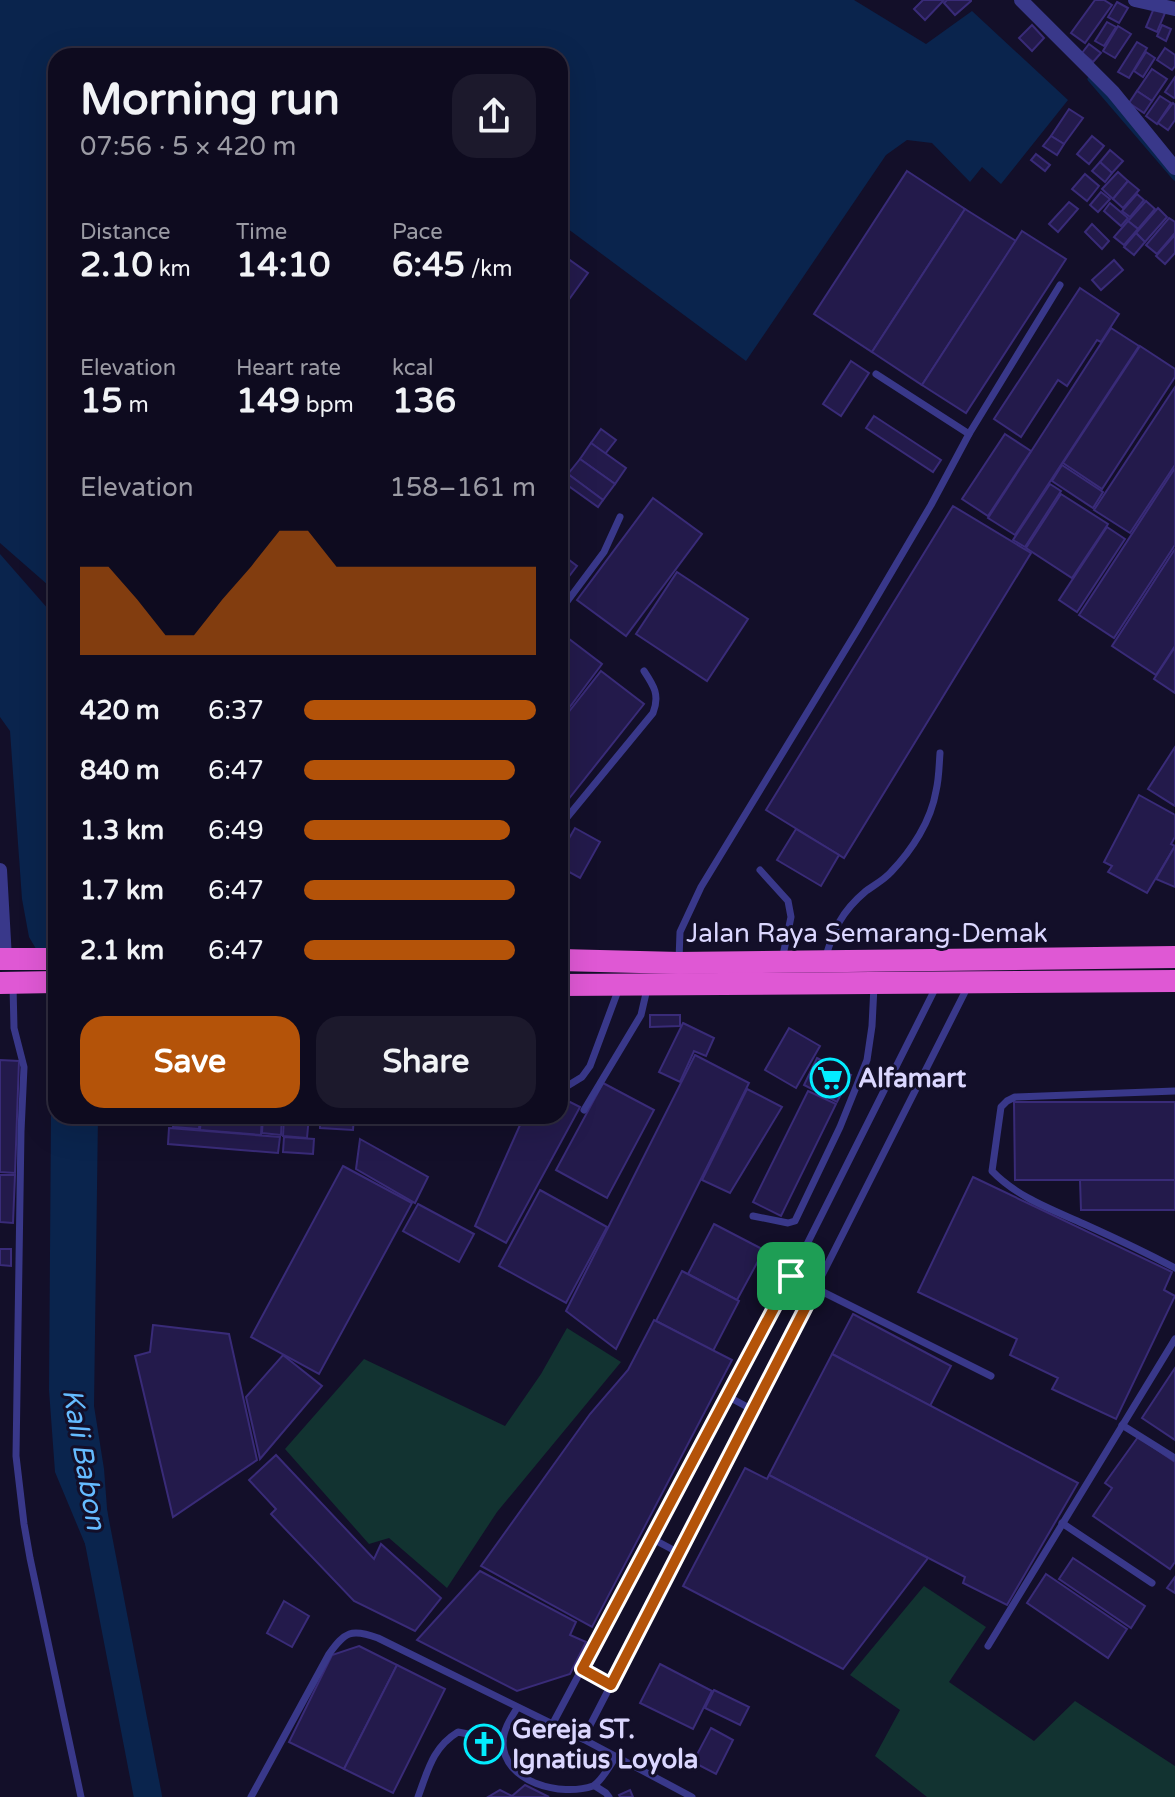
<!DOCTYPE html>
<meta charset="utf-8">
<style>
:root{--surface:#0e0b1f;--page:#1c192c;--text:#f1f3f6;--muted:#9b9ba4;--line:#2e2b3d;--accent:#b45309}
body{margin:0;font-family:"Varela Round",sans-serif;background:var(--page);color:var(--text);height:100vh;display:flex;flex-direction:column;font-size:30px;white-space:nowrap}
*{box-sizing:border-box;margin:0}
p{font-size:26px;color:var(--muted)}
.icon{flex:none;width:44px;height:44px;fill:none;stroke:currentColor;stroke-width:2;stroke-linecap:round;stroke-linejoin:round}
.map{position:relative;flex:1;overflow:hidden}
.drawer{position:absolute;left:48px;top:48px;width:520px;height:1076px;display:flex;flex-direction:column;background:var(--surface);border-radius:24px;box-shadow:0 8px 32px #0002,0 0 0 2px var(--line)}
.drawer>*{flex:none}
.pin{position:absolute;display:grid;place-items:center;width:68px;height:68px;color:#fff;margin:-34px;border-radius:16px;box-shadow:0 4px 12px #0006}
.round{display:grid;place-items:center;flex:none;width:84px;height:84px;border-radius:24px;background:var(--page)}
.head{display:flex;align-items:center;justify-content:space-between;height:136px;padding:0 32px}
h1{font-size:44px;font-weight:700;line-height:60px}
.figures{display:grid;grid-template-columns:repeat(3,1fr);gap:12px;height:136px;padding:8px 32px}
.figures div{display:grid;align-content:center}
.figures b{font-size:34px;font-weight:700}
.figures small{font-size:22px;font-weight:400}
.figures p{font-size:22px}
.chart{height:224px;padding:16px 32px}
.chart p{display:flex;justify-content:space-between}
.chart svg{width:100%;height:144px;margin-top:8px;fill:var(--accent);opacity:.7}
.cta{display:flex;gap:16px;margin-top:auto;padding:16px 32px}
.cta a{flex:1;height:92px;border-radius:24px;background:var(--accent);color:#fff;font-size:32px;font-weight:700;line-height:92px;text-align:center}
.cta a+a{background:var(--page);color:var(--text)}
ul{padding:0 32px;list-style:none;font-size:26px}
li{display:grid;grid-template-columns:128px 96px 1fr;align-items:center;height:60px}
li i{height:20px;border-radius:10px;background:var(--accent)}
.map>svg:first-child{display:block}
.green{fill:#123331}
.water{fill:#0a244d}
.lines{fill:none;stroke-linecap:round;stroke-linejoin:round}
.stream{stroke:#0a244d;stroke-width:5}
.river{stroke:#0a244d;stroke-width:28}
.building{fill:#231a4b;stroke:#392b78;stroke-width:2}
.service{stroke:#39388a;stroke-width:7}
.minor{stroke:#39388a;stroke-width:14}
.trunk{stroke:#df58d4;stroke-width:22}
.route-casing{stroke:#fff;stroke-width:16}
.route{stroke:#b45309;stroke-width:10}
.labels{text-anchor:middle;stroke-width:6;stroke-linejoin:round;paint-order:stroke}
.street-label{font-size:26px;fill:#dbd7ff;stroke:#130f29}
.poi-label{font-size:26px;font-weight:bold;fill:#dbd7ff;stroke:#130f29;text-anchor:start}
.water-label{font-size:28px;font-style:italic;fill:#65bbff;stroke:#130f29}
</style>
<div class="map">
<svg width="1175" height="1797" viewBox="0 0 1175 1797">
<rect width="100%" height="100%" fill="#130f29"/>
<g class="green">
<path d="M567,1328L621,1362L497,1512L447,1588L389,1538L369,1544L285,1449L364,1359L505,1426L541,1374Z"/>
<path d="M924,1586L986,1627L949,1682L1034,1741L1075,1701L1175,1766V1797H927L875,1756L900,1710L850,1675Z"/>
</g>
<g class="water">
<path d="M0,0H854L926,44L972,11L1068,100L1001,184L982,167L970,182L932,143L907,140L886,155L746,361L560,223V56H56V592L0,543Z"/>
<path d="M0,554L56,618V1116H98L94,1406L104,1469L110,1547L88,1551L55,1472L49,1390L52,976L29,937L22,899L10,731L0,717Z"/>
</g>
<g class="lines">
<path class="stream" d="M1090,79L1175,178"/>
<path class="river" d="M93,1511L148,1797"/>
</g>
<g class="building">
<path d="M923,0H944L925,20L914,9Z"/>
<path d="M947,0H971V1L955,15L944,3Z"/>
<path d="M1095,0H1104L1112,5L1085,43L1071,33Z"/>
<path d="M1117,2L1128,8L1119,23L1108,17Z"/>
<path d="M1154,8L1165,13L1157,32L1146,27Z"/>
<path d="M1107,22L1116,27L1104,46L1095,41Z"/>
<path d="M1032,25L1044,38L1032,51L1019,38Z"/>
<path d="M1162,25L1171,29L1166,41L1157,36Z"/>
<path d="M1118,26L1131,34L1115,58L1103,51Z"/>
<path d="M1137,42L1147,48L1129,78L1118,72Z"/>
<path d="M1089,44L1101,53L1093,62L1082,53Z"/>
<path d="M1165,48L1175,55V66L1172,70L1157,60Z"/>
<path d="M1146,52L1155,58L1143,77L1134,71Z"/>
<path d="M1152,69L1167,79L1152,101L1137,91Z"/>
<path d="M1175,77V97L1174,98L1165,92Z"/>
<path d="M1137,91L1152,101L1144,113L1129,103Z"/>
<path d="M1160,96L1171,103L1157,124L1146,116Z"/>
<path d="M1173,103L1175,105V120L1168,130L1158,123Z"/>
<path d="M1069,109L1083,118L1064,144L1051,136Z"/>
<path d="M1051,136L1064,144L1057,155L1043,146Z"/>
<path d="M1092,136L1104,146L1089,164L1077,154Z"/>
<path d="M1110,150L1123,161L1112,173L1100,162Z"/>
<path d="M1036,154L1050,165L1045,171L1031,160Z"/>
<path d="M1100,162L1112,173L1105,182L1092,171Z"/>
<path d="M907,171L965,209L872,352L814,314Z"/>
<path d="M1118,172L1128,181L1113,199L1102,189Z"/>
<path d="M1085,174L1099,186L1087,201L1072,189Z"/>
<path d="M1128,181L1139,190L1123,208L1113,199Z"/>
<path d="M1101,192L1110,199L1098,212L1090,205Z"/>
<path d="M1137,194L1144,200L1130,217L1122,211Z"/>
<path d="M1146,201L1155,209L1138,229L1128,221Z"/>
<path d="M1069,202L1078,209L1058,232L1049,224Z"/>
<path d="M1110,203L1128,218L1121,226L1104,211Z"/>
<path d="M1158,208L1167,217L1145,242L1136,233Z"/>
<path d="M965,209L1016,241L922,385L872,352Z"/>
<path d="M1169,218L1175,222V233L1157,254L1146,245Z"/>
<path d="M1128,221L1138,229L1124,245L1114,237Z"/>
<path d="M1092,224L1109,241L1102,249L1085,232Z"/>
<path d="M1022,231L1066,259L966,413L922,385Z"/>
<path d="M1136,233L1145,242L1134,255L1124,247Z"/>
<path d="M1175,235V253L1165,264L1156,256Z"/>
<path d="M560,253L588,273L560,312Z"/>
<path d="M1114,260L1123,270L1101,290L1092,280Z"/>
<path d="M1080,288L1119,314L1101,342L1097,340L1067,386L1058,380L1021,437L994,419Z"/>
<path d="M1111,328L1139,346L1015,535L988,518Z"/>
<path d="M1140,346L1175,369V377L1102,489L1063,463Z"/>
<path d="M851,361L869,373L841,416L823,404Z"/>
<path d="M1175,387V465L1130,533L1094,510Z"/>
<path d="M874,416L941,460L933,472L866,428Z"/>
<path d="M601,429L616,440L605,454L591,443Z"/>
<path d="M1005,434L1031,451L988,516L962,499Z"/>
<path d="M591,443L626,468L615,484L580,459Z"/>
<path d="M580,459L615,484L603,500L568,474Z"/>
<path d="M1062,465L1103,492L1093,508L1052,481Z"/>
<path d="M1175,468V545L1114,638L1079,615Z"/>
<path d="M568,474L603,500L598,507L563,482Z"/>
<path d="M1050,484L1061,491L1025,547L1013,540Z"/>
<path d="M1061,494L1108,524L1072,578L1026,548Z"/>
<path d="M653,498L702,534L626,636L577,600Z"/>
<path d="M953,506L1031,553L844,858L766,810Z"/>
<path d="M1107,527L1125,539L1077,612L1059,600Z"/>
<path d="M1175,549V646L1156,675L1112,646Z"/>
<path d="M560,553L577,566L560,588Z"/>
<path d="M677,572L748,619L707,681L636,634Z"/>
<path d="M560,632L602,664L560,720Z"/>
<path d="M1175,647V693L1154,679Z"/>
<path d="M601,671L644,704L560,810V723Z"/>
<path d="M1175,747V806L1148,789Z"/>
<path d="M1139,795L1175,815V837L1171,844L1175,846L1147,893L1108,872L1112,866L1104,862Z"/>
<path d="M575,828L600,842L580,878L560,867V854Z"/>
<path d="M796,829L839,855L821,886L777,860Z"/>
<path d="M1175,846V887L1156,879Z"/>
<path d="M650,1015H680V1026L650,1027Z"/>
<path d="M683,1023L714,1038L706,1056L694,1051L680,1082L659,1072Z"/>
<path d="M789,1028L820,1046L796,1088L765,1070Z"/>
<path d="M695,1055L749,1083L616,1349L566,1311Z"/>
<path d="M817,1058L851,1075L837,1102L804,1085Z"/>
<path d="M0,1060L19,1061L15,1173L0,1172Z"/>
<path d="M603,1083L654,1110L607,1198L556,1170Z"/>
<path d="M747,1089L782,1107L730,1193L702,1180Z"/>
<path d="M808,1091L836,1104L781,1216L753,1202Z"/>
<path d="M560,1097L580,1107L506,1243L475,1226L524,1116H560Z"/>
<path d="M1014,1102H1175V1180H1015Z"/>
<path d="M174,1116H200L199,1129L173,1127Z"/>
<path d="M201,1116H262L261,1135L200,1130Z"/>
<path d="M263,1116H282L281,1135L262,1133Z"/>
<path d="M284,1116H309L307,1138L283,1136Z"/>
<path d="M320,1116H354L353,1130L320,1128Z"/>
<path d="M169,1128L280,1137L278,1153L168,1144Z"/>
<path d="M284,1137L314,1139L313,1154L283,1152Z"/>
<path d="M360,1139L428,1177L415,1203L356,1169Z"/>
<path d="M343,1166L412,1203L319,1374L251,1337Z"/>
<path d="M0,1175H15L13,1223L0,1222Z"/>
<path d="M973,1177L1172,1272L1164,1290L1175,1296L1116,1419L1052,1389L1058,1378L1010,1355L1017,1339L918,1292Z"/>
<path d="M1080,1180H1175V1210H1081Z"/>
<path d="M540,1190L607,1227L566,1303L499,1266Z"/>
<path d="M418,1204L474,1234L459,1262L403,1231Z"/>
<path d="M714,1224L764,1250L737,1300L688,1274Z"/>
<path d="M0,1249H11V1266L0,1265Z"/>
<path d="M682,1271L739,1301L713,1351L656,1321Z"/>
<path d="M853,1314L951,1366L930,1406L832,1354Z"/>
<path d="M654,1320L732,1360L592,1627L481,1566L590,1414L628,1370Z"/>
<path d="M153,1325L229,1334L257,1460L173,1517L135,1356L150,1352Z"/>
<path d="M832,1354L1078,1483L1007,1605L963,1583L965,1577L769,1475Z"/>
<path d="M283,1355L322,1386L260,1459L246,1397Z"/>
<path d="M1175,1368V1440L1142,1418Z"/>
<path d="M1138,1437L1175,1462V1562L1170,1569L1093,1516L1112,1488L1105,1483Z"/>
<path d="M276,1455L374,1559L381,1544L441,1598L415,1631L354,1601L271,1514L276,1509L249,1480Z"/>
<path d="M745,1468L767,1479L769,1475L928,1558L843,1669L683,1586Z"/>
<path d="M1073,1558L1145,1606L1131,1628L1059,1579Z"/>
<path d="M480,1571L576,1622L570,1635L586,1642L570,1674L517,1691L417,1640Z"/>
<path d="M1046,1574L1127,1629L1108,1658L1027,1603Z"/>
<path d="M1175,1577V1593L1167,1588Z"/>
<path d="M284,1601L309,1616L292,1647L267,1633Z"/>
<path d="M359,1646L397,1665L344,1769L289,1742L332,1655Z"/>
<path d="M660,1664L712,1691L693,1729L640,1703Z"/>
<path d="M397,1665L445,1689L393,1793L344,1769Z"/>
<path d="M714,1690L749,1707L740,1725L705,1708Z"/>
<path d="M711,1728L733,1740L716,1774L693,1762Z"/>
<path d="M525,1785L549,1797H488L500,1790L512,1796Z"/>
<path d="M630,1790L633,1797H620L619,1795Z"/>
</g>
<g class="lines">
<g class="service">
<path d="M969,434L1060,285"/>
<path d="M560,611L604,552L620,517"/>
<path d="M560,826L653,713C660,695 654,686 644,671"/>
<path d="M760,870L788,901L791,917L782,960"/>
<path d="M825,959C834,929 841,912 866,891C874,885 884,880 891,872C912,850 931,821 936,791C939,779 939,766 940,753"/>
<path d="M679,960L680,932L701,887L858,629L931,505L969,434L876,374"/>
<path d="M13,986L14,1028L24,1067L21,1131L16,1456L24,1524L30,1558L81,1797"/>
<path d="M564,1088L582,1077L590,1066L619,988"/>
<path d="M1175,1091L1015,1097L1007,1101L1001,1107L992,1171C1017,1197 1051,1209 1084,1224C1115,1238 1145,1252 1175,1268"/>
<path d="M584,1110L641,1015L647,989"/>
<path d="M753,1216L788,1223L795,1221L840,1127L867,1060L872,1026L874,986"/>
<path d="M791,1276L991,1376"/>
<path d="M727,1396L753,1410"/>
<path d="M1122,1425L1175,1458"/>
<path d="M1062,1523L1152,1583"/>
<path d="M651,1538L679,1553"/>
<path d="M988,1646L1175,1339"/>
<path d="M582,1669L611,1685"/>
<path d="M517,1708C511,1718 503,1730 503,1742C503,1783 562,1797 593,1786C602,1781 610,1765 616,1757"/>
<path d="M552,1725L791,1276L935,989"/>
<path d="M583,1739L815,1289L967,988"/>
<path d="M595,1786L606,1793L609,1797"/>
<path d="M251,1797L329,1654C345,1632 351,1628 378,1638L583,1739L692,1797"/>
<path d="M418,1797C428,1770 433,1747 458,1732L503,1741"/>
</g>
<g class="minor">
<path d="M1021,0L1113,92L1175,168"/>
<path d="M1135,0L1175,9"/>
<path d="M0,870L5,959"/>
</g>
<g class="trunk">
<path d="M0,959H56"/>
<path d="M560,960L679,963L1175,957"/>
<path d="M0,983L56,982"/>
<path d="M560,985L1175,981"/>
</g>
</g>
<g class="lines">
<defs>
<path id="route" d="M791,1276L815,1289L611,1685L582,1669Z"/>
</defs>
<use href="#route" class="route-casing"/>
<use href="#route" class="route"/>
</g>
<defs>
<symbol id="supermarket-ring" viewBox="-11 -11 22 22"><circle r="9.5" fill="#130f29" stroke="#03ecff" stroke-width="1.5"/><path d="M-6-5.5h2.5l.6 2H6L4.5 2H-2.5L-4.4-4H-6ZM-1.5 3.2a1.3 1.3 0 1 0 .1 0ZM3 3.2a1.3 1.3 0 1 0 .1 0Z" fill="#03ecff"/></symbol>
<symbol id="church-ring" viewBox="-11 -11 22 22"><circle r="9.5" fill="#130f29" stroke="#03ecff" stroke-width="1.5"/><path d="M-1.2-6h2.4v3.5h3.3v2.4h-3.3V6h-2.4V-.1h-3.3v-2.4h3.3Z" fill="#03ecff"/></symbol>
</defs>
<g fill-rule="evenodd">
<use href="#supermarket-ring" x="808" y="1056" width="44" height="44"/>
<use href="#church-ring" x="462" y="1722" width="44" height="44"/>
</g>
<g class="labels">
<g class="street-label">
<text x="867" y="942">Jalan Raya Semarang-Demak</text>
</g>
<g class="poi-label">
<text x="858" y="1087">Alfamart</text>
<text x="512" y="1738">Gereja ST.<tspan x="512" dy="30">Ignatius Loyola</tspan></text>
</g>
<g class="water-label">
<text transform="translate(85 1459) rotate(80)" y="10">Kali Babon</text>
</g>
</g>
</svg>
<div class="pin" style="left:791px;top:1276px;background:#1e9e55"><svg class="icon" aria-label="arrive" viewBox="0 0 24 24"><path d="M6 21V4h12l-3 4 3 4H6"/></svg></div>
<section class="drawer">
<div class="head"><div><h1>Morning run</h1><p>07:56 · 5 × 420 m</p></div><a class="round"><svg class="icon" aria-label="share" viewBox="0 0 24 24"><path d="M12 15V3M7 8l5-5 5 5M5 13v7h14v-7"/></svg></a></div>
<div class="figures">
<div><p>Distance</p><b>2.10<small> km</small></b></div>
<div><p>Time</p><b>14:10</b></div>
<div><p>Pace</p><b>6:45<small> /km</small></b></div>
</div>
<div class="figures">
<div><p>Elevation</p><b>15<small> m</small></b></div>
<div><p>Heart rate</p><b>149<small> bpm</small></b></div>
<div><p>kcal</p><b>136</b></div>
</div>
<div class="chart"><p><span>Elevation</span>158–161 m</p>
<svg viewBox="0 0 160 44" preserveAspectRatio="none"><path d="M0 44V17L10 17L20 27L30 38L40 38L50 27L60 17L70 6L80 6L90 17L100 17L110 17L120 17L130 17L140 17L150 17L160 17V44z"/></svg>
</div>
<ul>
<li><b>420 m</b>6:37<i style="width:100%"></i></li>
<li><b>840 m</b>6:47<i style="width:91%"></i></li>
<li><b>1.3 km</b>6:49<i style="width:89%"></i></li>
<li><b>1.7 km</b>6:47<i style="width:91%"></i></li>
<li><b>2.1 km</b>6:47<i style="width:91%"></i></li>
</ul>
<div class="cta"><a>Save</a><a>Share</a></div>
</section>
</div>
